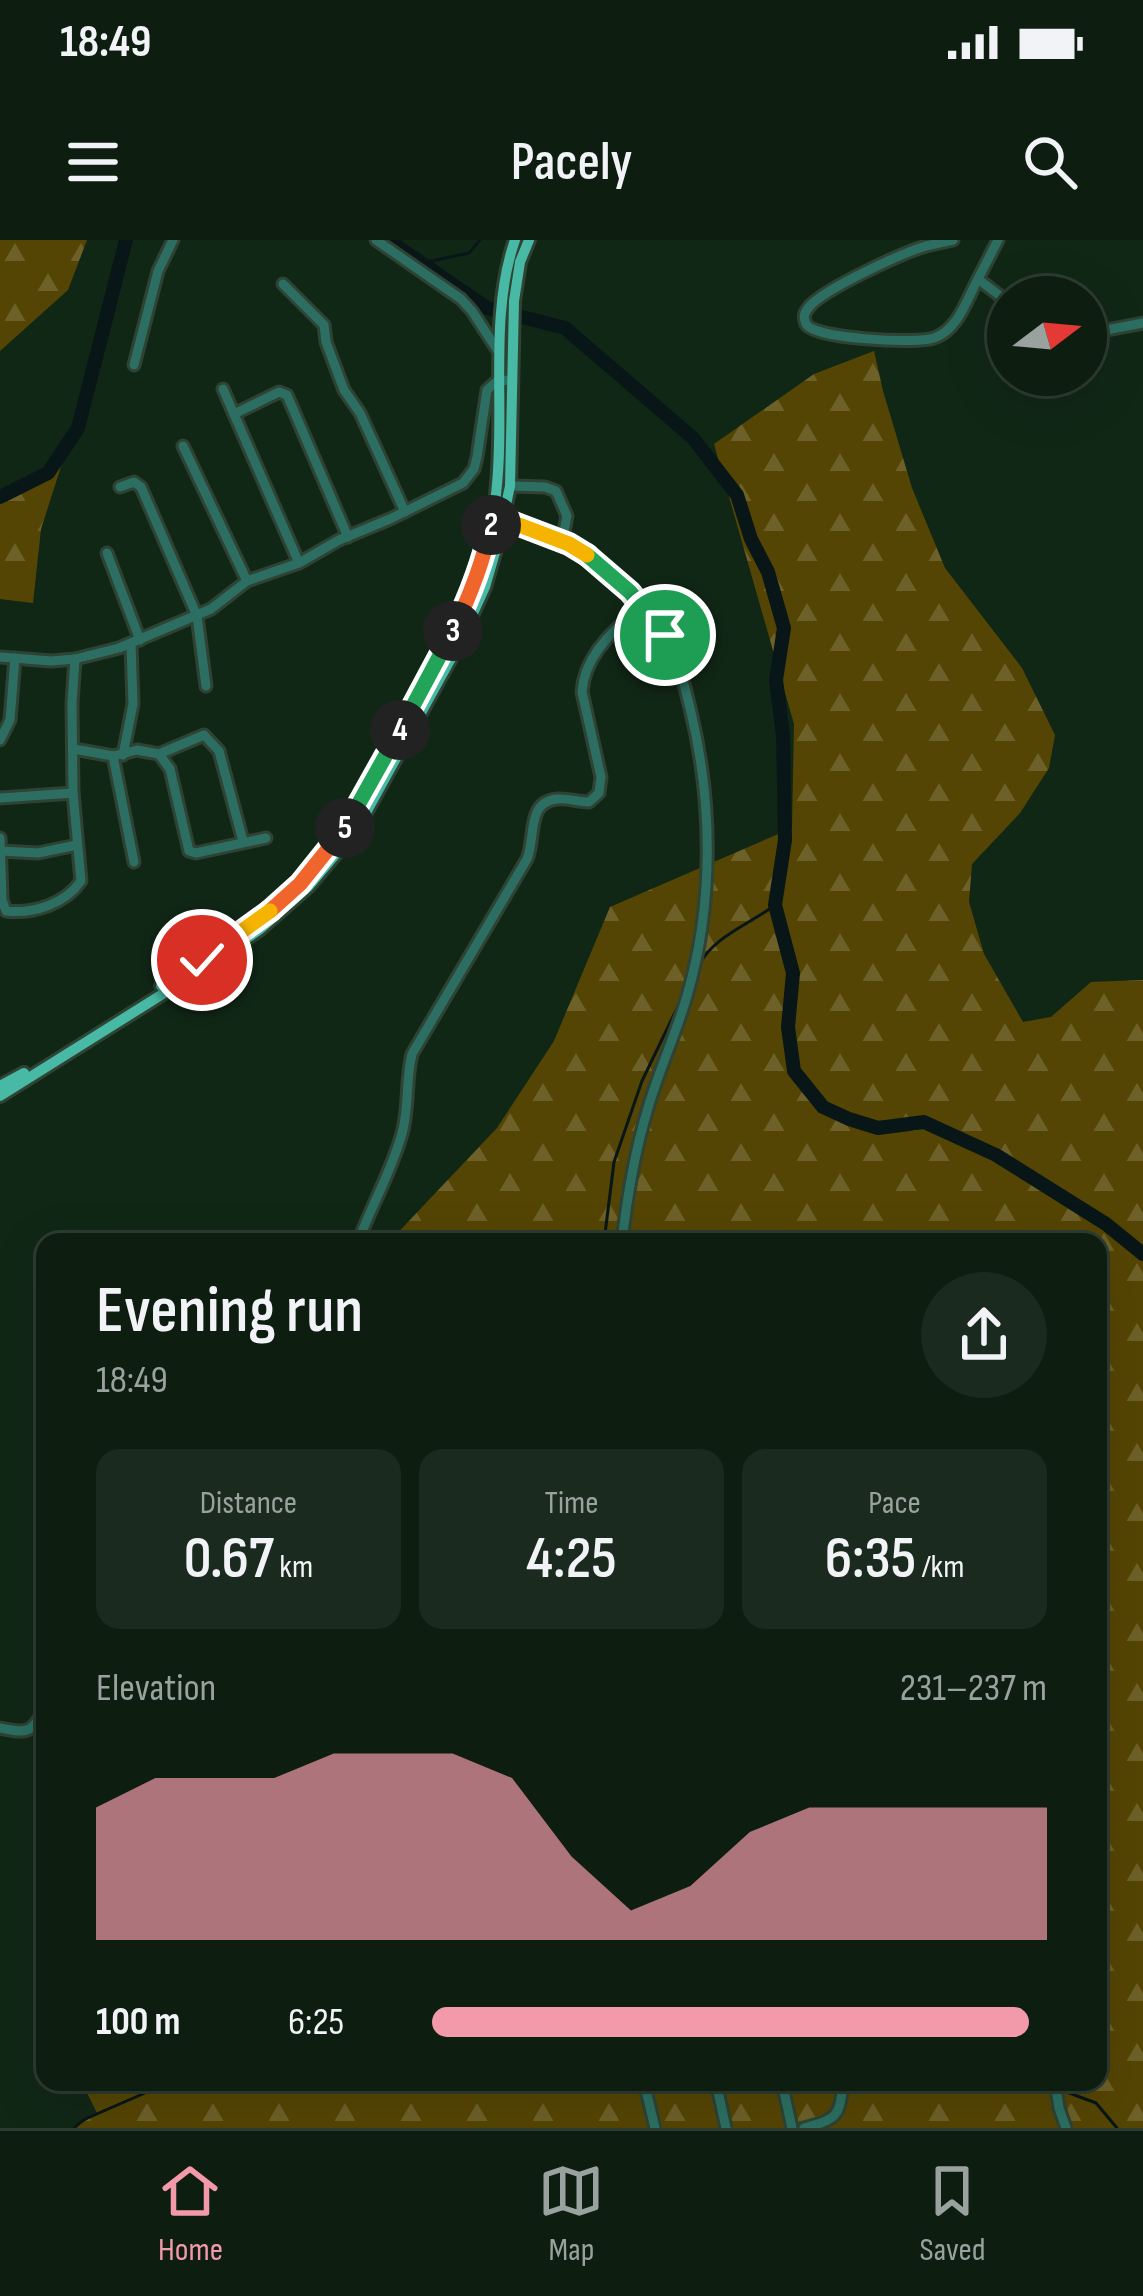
<!DOCTYPE html>
<meta charset="utf-8">
<style>
:root{--surface:#0d1d10;--page:#1b2a1e;--text:#f1f3f6;--muted:#9aa29f;--line:#2d3b30;--accent:#f39aaa}
body{margin:0;font-family:"Sofia Sans Condensed",sans-serif;background:var(--page);color:var(--text);height:100vh;display:flex;flex-direction:column;font-size:45px;white-space:nowrap}
*{box-sizing:border-box;margin:0}
p{font-size:39px;color:var(--muted)}
.icon{flex:none;width:66px;height:66px;fill:none;stroke:currentColor;stroke-width:2;stroke-linecap:round;stroke-linejoin:round}
.map{position:relative;flex:1;overflow:hidden}
.drawer{position:absolute;left:36px;top:993px;width:1071px;height:858px;display:flex;flex-direction:column;background:var(--surface);border-radius:24px;box-shadow:0 12px 48px #0002,0 0 0 3px var(--line)}
.drawer>*{flex:none}
.needle{width:78px;rotate:74deg}
.buttons{position:absolute;left:987px;top:36px;display:grid;gap:24px}
.buttons a{display:grid;place-items:center;width:120px;height:120px;border-radius:50%;background:var(--surface);box-shadow:0 12px 48px #0002,0 0 0 3px var(--line);font-size:60px}
.pin{position:absolute;display:grid;place-items:center;width:102px;height:102px;color:#fff;margin:-51px;border:6px solid #fff;border-radius:50%;box-shadow:0 3px 12px #0007}
.km{position:absolute;width:60px;height:60px;margin:-30px;border-radius:50%;background:#222;color:#fff;font-size:33px;line-height:60px;text-align:center}
.round{display:grid;place-items:center;flex:none;width:126px;height:126px;border-radius:63px;background:var(--page)}
.summary{display:flex;align-items:center;justify-content:space-between;height:204px;padding:0 60px}
h1{font-size:66px;font-weight:600;line-height:90px}
.metrics{display:grid;grid-template-columns:repeat(3,1fr);gap:18px;height:204px;padding:12px 60px}
.metrics div{display:grid;align-content:center;border-radius:24px;background:var(--page);text-align:center}
.metrics b{font-size:60px;font-weight:600}
.metrics small{font-size:33px;font-weight:400}
.metrics p{font-size:33px}
.chart{height:336px;padding:24px 60px}
.chart p{display:flex;justify-content:space-between}
.chart svg{width:100%;height:216px;margin-top:12px;fill:var(--accent);opacity:.7}
ul{padding:0 60px;list-style:none;font-size:39px}
li{display:grid;grid-template-columns:192px 144px 1fr;align-items:center;height:90px}
li i{height:30px;border-radius:15px;background:var(--accent)}
.status{display:flex;justify-content:space-between;align-items:center;height:84px;padding:0 60px;background:var(--surface);direction:ltr}
.status svg{height:33px;fill:currentColor}
header{display:flex;justify-content:space-between;align-items:center;height:156px;padding:0 60px;background:var(--surface);font-size:54px;font-weight:600}
.tab-bar{display:flex;justify-content:space-around;align-items:center;height:168px;border-top:3px solid var(--line);background:var(--surface);font-size:33px;color:var(--muted)}
.tab-bar a{display:grid;justify-items:center;gap:6px}
.tab-bar .active{color:var(--accent)}
.map>svg:first-child{display:block}
.forest{fill:url(#forest-firs)}
.lines{fill:none;stroke-linecap:round;stroke-linejoin:round}
.stream{stroke:#081618;stroke-width:3}
.river{stroke:#081618;stroke-width:14}
.minor-casing{stroke:#2e4333;stroke-width:15}
.major-casing{stroke:#2e4333;stroke-width:16}
.minor{stroke:#2c6f62;stroke-width:9}
.major{stroke:#47b9a4;stroke-width:10}
.split-1-casing{stroke:#fff;stroke-width:24}
.split-2-casing{stroke:#fff;stroke-width:24}
.split-3-casing{stroke:#fff;stroke-width:24}
.split-4-casing{stroke:#fff;stroke-width:24}
.split-5-casing{stroke:#fff;stroke-width:24}
.split-6-casing{stroke:#fff;stroke-width:24}
.split-7-casing{stroke:#fff;stroke-width:24}
.split-1{stroke:#22a559;stroke-width:15}
.split-2{stroke:#f5b400;stroke-width:15}
.split-3{stroke:#f0652b;stroke-width:15}
.split-4{stroke:#22a559;stroke-width:15}
.split-5{stroke:#22a559;stroke-width:15}
.split-6{stroke:#f0652b;stroke-width:15}
.split-7{stroke:#f5b400;stroke-width:15}
</style>
<div class="status"><b>18:49</b><svg viewBox="0 0 49 12"><path d="M0 12V9h3v3zM5 12V6h3v6zM10 12V3h3v9zM15 12V0h3v12zM26 1h20v11H26zM47 4h2v5h-2z"/></svg></div>
<header><svg class="icon" aria-label="menu" viewBox="0 0 24 24"><path d="M4 6h16M4 12h16M4 18h16"/></svg>Pacely<svg class="icon" aria-label="search" viewBox="0 0 24 24"><circle cx="10" cy="10" r="6"/><path d="M15 15l6 6"/></svg></header>
<div class="map">
<svg width="1143" height="1888" viewBox="0 0 1143 1888">
<defs>
<pattern id="forest-firs" width="22" height="20" patternUnits="userSpaceOnUse" patternTransform="scale(3)"><rect width="22" height="20" fill="#554504"/><path d="M5 1l3.5 6h-7zM16 11l3.5 6h-7z" fill="#6d6028"/></pattern>
</defs>
<rect width="100%" height="100%" fill="#112716"/>
<g class="forest">
<path d="M0,0H87L68,50L0,111Z"/>
<path d="M874,111L883,151L912,248L945,328L1022,428L1055,495L1049,528L1020,573L972,624L969,662L984,714L1023,782L1051,777L1091,742L1143,740V1888H75L97,1873L87,1853L45,1842H1098V1002H389L497,888L554,801L610,667L792,588L794,484L714,204L814,134Z"/>
<path d="M65,214L41,289L33,363L0,359V252L27,242Z"/>
</g>
<g class="lines">
<g class="stream">
<path d="M422,23L469,13L480,0"/>
<path d="M699,725C713,697 750,684 775,665"/>
<path d="M604,1002L614,922L642,841L681,760"/>
<path d="M1098,1638L1103,1617"/>
<path d="M1030,1842L1033,1849L1050,1850"/>
<path d="M1064,1851L1096,1863L1117,1888"/>
<path d="M74,1888L83,1880L170,1842"/>
</g>
<g class="river">
<path d="M388,0L487,68L565,88L693,198L737,255L751,299L768,332L784,388L776,440L783,495L785,600L775,665L793,733L788,787L794,831L823,867L849,879L878,888L924,882L996,915L1106,984L1143,1014"/>
<path d="M0,257L48,233L78,188L126,0"/>
</g>
<defs>
<g id="minor">
<path d="M376,0L461,59L472,71L498,111"/>
<path d="M953,0C944,2 935,4 926,6C902,13 824,49 809,67C804,73 803,77 806,84C813,99 918,104 934,98C958,90 967,59 978,39"/>
<path d="M998,0L978,39L1008,62"/>
<path d="M283,44L324,85L326,102L344,150L360,173L405,272"/>
<path d="M1086,94L1143,83"/>
<path d="M134,125L158,31L173,0"/>
<path d="M223,149L299,323"/>
<path d="M234,174L279,152L287,155L348,297"/>
<path d="M183,206L247,341"/>
<path d="M510,246L545,247L556,251L567,276L562,302"/>
<path d="M120,247L134,242L141,247L197,376L206,446"/>
<path d="M493,275C527,286 564,299 593,319C621,339 649,369 667,399C679,420 684,444 690,468C713,562 714,663 687,756C676,794 659,830 648,868C635,911 627,957 622,1002"/>
<path d="M107,313L140,400"/>
<path d="M0,417L51,421L75,419L119,408L211,369L247,341L299,323L339,300L390,279L463,243L474,229L477,217L487,150L497,141L512,140"/>
<path d="M0,500L10,480L15,418"/>
<path d="M74,509L113,516L137,510L159,514L204,495L219,511L243,601"/>
<path d="M159,514L170,529L189,611L196,613L266,598"/>
<path d="M123,515L133,464L131,404"/>
<path d="M113,516L134,622"/>
<path d="M0,558L73,553"/>
<path d="M0,598L2,660L6,671C34,674 65,664 81,641L73,553L72,463L75,419"/>
<path d="M1,611L38,613L77,605"/>
<path d="M358,1002C371,967 390,934 401,897C410,869 405,841 412,814L527,619C536,598 526,562 557,559C568,558 578,562 589,562L599,553L601,537L582,452C584,416 615,387 643,367"/>
<path d="M0,1488C28,1494 31,1493 45,1469"/>
<path d="M644,1842L655,1888"/>
<path d="M716,1842L726,1888"/>
<path d="M782,1842L792,1888"/>
<path d="M1055,1842L1059,1868L1066,1888"/>
<path d="M804,1888C837,1879 840,1877 843,1842"/>
</g>
<g id="major">
<path d="M161,746C209,715 261,685 301,643C341,601 367,549 396,498C439,420 485,345 496,254C506,172 488,77 515,0"/>
<path d="M0,846L24,833"/>
<path d="M0,856L209,725L259,690L308,647L357,589L460,402L485,347L498,302L510,246L514,61L520,22L529,0"/>
</g>
</defs>
<use href="#minor" class="minor-casing"/>
<use href="#major" class="major-casing"/>
<use href="#minor" class="minor"/>
<use href="#major" class="major"/>
</g>
<g class="lines">
<defs>
<path id="split-1" d="M587,315L630,352L665,395"/>
<path id="split-2" d="M491,285L493,275L569,304L587,315"/>
<path id="split-3" d="M453,391C470,356 483,323 491,285"/>
<path id="split-4" d="M400,490L453,391"/>
<path id="split-5" d="M345,588L400,490"/>
<path id="split-6" d="M270,671L300,644L345,588"/>
<path id="split-7" d="M202,720L270,671"/>
</defs>
<use href="#split-1" class="split-1-casing"/>
<use href="#split-2" class="split-2-casing"/>
<use href="#split-3" class="split-3-casing"/>
<use href="#split-4" class="split-4-casing"/>
<use href="#split-5" class="split-5-casing"/>
<use href="#split-6" class="split-6-casing"/>
<use href="#split-7" class="split-7-casing"/>
<use href="#split-1" class="split-1"/>
<use href="#split-2" class="split-2"/>
<use href="#split-3" class="split-3"/>
<use href="#split-4" class="split-4"/>
<use href="#split-5" class="split-5"/>
<use href="#split-6" class="split-6"/>
<use href="#split-7" class="split-7"/>
</g>
</svg>
<div class="buttons">
<a><svg class="needle" viewBox="-14 -14 28 28"><path d="M0-13l5 13h-10z" fill="#e53935"/><path d="M0 13l5-13h-10z" fill="#9aa29f"/></svg></a>
</div>
<div class="pin" style="left:665px;top:395px;background:#1e9e55"><svg class="icon" aria-label="arrive" viewBox="0 0 24 24"><path d="M6 21V4h12l-3 4 3 4H6"/></svg></div>
<div class="pin" style="left:202px;top:720px;background:#d93025"><svg class="icon" aria-label="check" viewBox="0 0 24 24"><path d="M5 12l5 5 9-10"/></svg></div>
<b class="km" style="left:491px;top:285px">2</b>
<b class="km" style="left:453px;top:391px">3</b>
<b class="km" style="left:400px;top:490px">4</b>
<b class="km" style="left:345px;top:588px">5</b>
<section class="drawer">
<div class="summary"><div><h1>Evening run</h1><p>18:49</p></div><a class="round"><svg class="icon" aria-label="share" viewBox="0 0 24 24"><path d="M12 15V3M7 8l5-5 5 5M5 13v7h14v-7"/></svg></a></div>
<div class="metrics">
<div><p>Distance</p><b>0.67<small> km</small></b></div>
<div><p>Time</p><b>4:25</b></div>
<div><p>Pace</p><b>6:35<small> /km</small></b></div>
</div>
<div class="chart"><p><span>Elevation</span>231–237 m</p>
<svg viewBox="0 0 160 44" preserveAspectRatio="none"><path d="M0 44V17L10 11L20 11L30 11L40 6L50 6L60 6L70 11L80 27L90 38L100 33L110 22L120 17L130 17L140 17L150 17L160 17V44z"/></svg>
</div>
<ul>
<li><b>100 m</b>6:25<i style="width:97%"></i></li>
</ul>
</section>
</div>
<nav class="tab-bar">
<a class="active"><svg class="icon" aria-label="home" viewBox="0 0 24 24"><path d="M3 11l9-7 9 7M6 9v11h12V9"/></svg>Home</a>
<a><svg class="icon" aria-label="map" viewBox="0 0 24 24"><path d="M3 6l6-2 6 2 6-2v14l-6 2-6-2-6 2zM9 4v14M15 6v14"/></svg>Map</a>
<a><svg class="icon" aria-label="saved" viewBox="0 0 24 24"><path d="M7 4h10v16l-5-4-5 4z"/></svg>Saved</a>
</nav>
